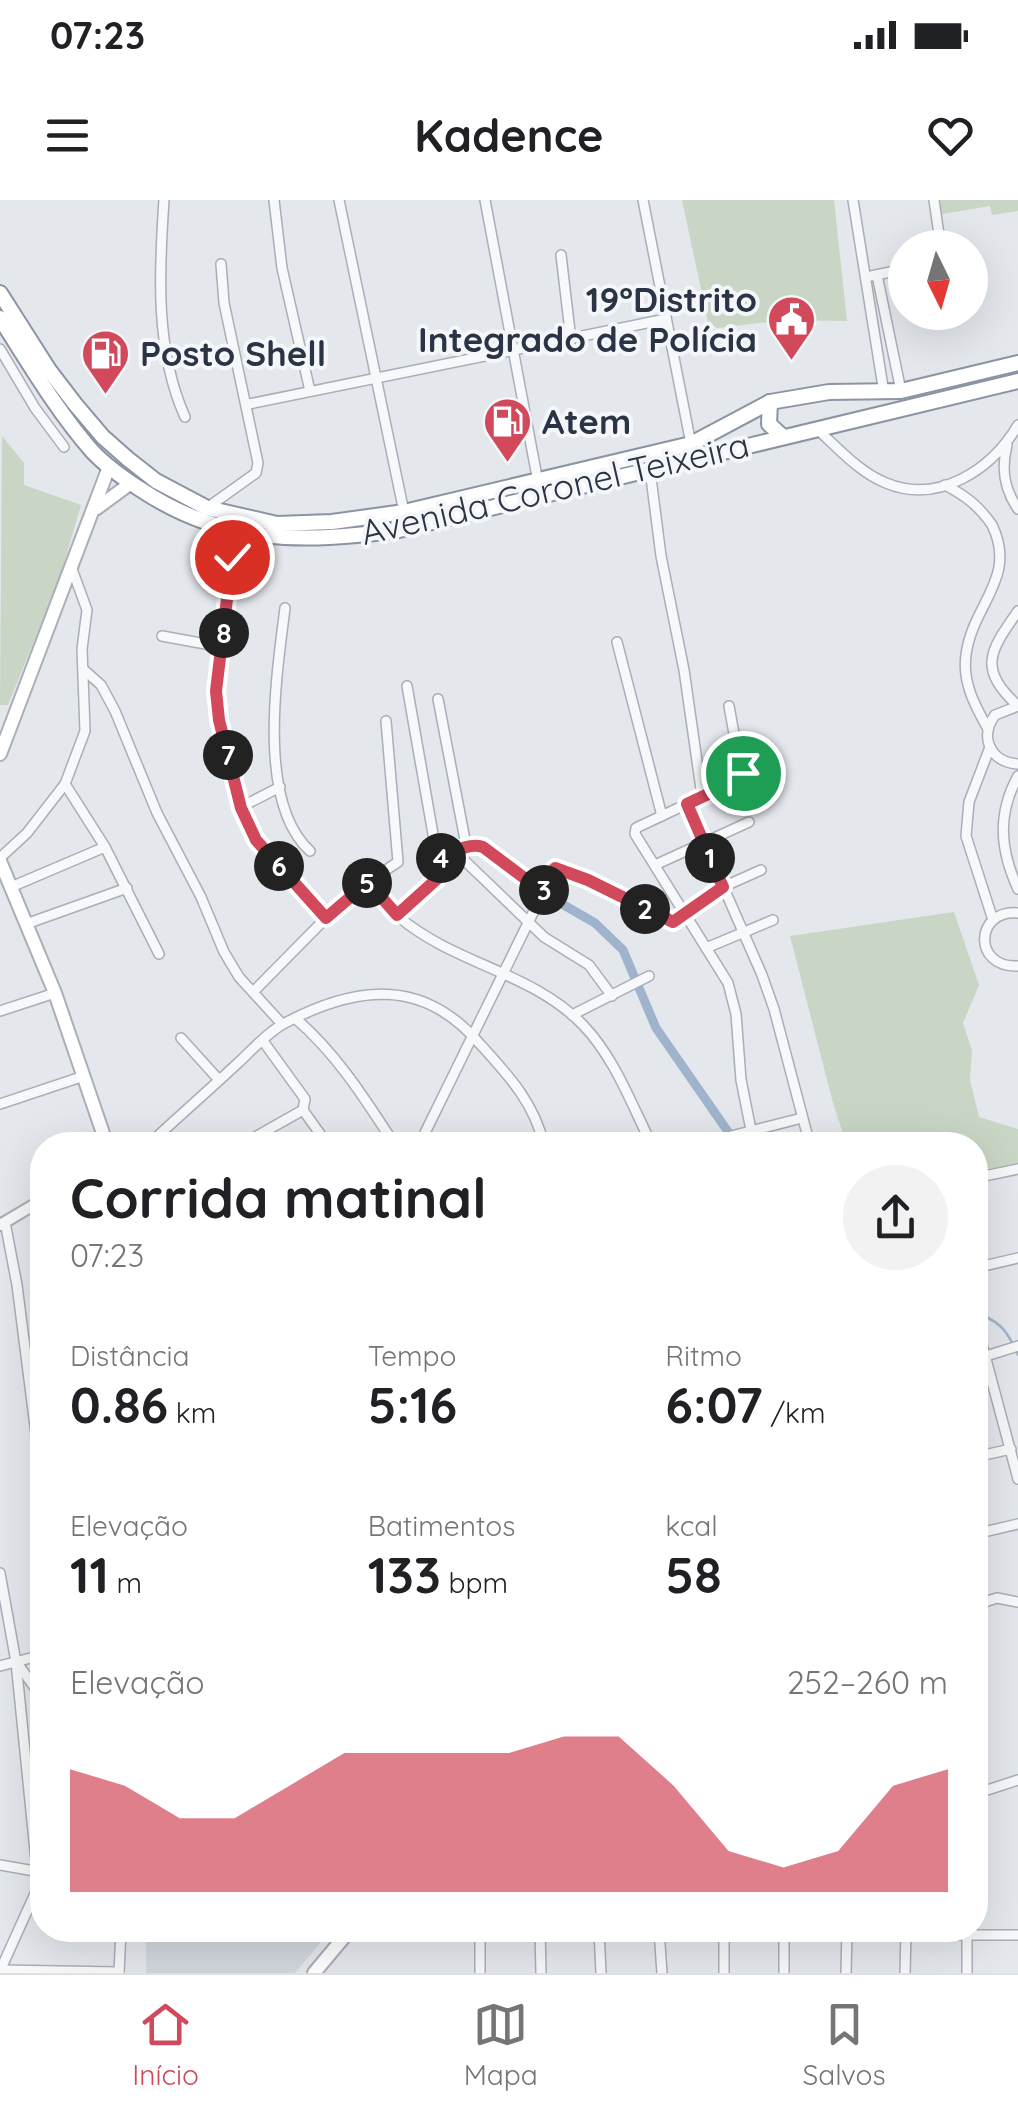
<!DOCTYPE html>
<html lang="pt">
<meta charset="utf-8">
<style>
:root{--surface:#fff;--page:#f2f2f2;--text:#202124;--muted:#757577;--line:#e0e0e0;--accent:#d1495b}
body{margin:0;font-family:Quicksand,sans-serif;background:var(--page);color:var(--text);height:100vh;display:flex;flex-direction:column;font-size:38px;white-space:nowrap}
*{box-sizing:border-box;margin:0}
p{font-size:32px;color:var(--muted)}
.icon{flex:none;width:55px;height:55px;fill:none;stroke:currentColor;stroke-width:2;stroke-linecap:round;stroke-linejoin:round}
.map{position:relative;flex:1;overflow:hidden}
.drawer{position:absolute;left:30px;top:932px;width:958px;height:810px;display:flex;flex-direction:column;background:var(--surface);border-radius:40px;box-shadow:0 10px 40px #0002}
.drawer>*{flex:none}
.needle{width:65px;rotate:175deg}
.fabs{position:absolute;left:888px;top:30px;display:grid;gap:20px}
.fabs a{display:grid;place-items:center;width:100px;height:100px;border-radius:50%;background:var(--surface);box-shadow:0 10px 40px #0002;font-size:50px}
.pin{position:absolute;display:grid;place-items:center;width:85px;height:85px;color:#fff;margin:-42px;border:5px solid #fff;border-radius:50%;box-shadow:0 2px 10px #0007}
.km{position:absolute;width:50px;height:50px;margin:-25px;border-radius:50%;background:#222;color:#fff;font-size:28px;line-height:50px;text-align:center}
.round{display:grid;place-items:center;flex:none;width:105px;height:105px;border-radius:52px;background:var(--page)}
.overview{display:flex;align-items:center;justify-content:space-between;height:170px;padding:0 40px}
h1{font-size:55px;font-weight:800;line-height:75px}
.figures{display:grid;grid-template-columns:repeat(3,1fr);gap:15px;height:170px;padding:10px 40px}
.figures div{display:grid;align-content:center}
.figures b{font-size:50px;font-weight:800}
.figures small{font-size:28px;font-weight:400}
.figures p{font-size:28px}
.chart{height:280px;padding:20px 40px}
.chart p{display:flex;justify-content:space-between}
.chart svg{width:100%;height:180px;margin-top:10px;fill:var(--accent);opacity:.7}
.status{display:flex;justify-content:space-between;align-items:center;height:70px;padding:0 50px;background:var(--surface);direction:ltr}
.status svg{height:28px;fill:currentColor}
header{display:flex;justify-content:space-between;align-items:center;height:130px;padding:0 40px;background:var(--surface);font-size:45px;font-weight:800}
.tabs{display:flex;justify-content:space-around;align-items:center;height:140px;border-top:2px solid var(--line);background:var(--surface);font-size:28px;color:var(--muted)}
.tabs a{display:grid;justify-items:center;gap:5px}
.tabs .on{color:var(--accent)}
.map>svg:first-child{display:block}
.built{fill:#d2d6de}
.green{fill:#c9d6c5}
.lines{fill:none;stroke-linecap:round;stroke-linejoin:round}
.stream{stroke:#9fb4cc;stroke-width:2.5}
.canal{stroke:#9fb4cc;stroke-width:9}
.minor-casing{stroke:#a9aeb7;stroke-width:12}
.tertiary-casing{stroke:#a9aeb7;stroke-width:14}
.secondary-casing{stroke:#a9aeb7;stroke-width:16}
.trunk-casing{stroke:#8b94a3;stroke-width:18}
.minor{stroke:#f7f8fa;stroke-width:9}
.tertiary{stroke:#f7f8fa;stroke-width:10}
.secondary{stroke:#fff;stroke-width:12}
.trunk{stroke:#fff;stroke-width:14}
.route-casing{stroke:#fff;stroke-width:20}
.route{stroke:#d1495b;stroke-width:12}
.labels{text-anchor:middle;stroke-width:8;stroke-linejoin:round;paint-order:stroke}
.poi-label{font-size:35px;font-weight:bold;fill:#2b3445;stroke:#f4f6f9;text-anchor:start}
.street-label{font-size:35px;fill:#2b3445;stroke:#f4f6f9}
</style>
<div class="status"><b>07:23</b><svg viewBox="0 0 49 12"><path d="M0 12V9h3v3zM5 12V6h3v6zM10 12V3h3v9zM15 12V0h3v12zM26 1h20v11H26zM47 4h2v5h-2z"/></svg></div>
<header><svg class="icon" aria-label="menu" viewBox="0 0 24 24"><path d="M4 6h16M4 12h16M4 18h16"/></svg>Kadence<svg class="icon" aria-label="heart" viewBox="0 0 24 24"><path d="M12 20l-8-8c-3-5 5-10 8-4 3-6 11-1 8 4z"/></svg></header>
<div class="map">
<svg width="1018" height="1773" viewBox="0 0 1018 1773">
<rect width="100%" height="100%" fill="#e4e7ec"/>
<path class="built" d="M146,1730H331L295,1773H146Z"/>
<g class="green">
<path d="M682,0H834L847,121L786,120L717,128L708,122Z"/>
<path d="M940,0H1018V11L992,15L990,6L942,14Z"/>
<path d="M2,236L24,263V285L81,305L60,377L8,505H0Z"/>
<path d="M954,712L979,785L963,823L972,851L970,880L979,917L1018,929V964L982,971L975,957V945H847L833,903L790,736Z"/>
</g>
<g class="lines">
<path class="stream" d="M981,1115C1003,1123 1009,1135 1018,1155"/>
<path class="canal" d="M543,693L595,723L623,750L656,828L731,936"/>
<defs>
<g id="minor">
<path d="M164,0C159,72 155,150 185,217"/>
<path d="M274,0L282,68L310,191"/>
<path d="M339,0L404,312"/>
<path d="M485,0L538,282"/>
<path d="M643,0L691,244"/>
<path d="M853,0L884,193"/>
<path d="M934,0L941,48"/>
<path d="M561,55L571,140"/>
<path d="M877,75L901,191"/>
<path d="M871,76L905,69"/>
<path d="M0,149L35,208L64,247"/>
<path d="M249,204L666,119"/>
<path d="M818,230C838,248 860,273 886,283C939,305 992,269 1018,225"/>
<path d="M1007,245C1001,269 1004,289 1018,309"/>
<path d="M650,270L661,356L684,470L702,596"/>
<path d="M945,285C966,296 979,306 992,325C1018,378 972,405 966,455C962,482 975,506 988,529"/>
<path d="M207,308L256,273L258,263L224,103L221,64"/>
<path d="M232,357L216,491L219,519L241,607L255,640L326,718"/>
<path d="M285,408C277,473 256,602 310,651"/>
<path d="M162,436L222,447"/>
<path d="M617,442L662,616"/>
<path d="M83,469L101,485L115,511L157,613L201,697L224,752L239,777L282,824"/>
<path d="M729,506L742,578L636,628L635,634L728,783L736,814L741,880L751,930"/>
<path d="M1018,506C977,468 990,451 1018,411"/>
<path d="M1018,506L995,515C979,537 990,562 1018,564"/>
<path d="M990,547L969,602L966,636L993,720"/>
<path d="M1018,576C997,614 1000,650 1018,689"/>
<path d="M65,584L105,647L159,754"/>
<path d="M687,604L762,775L774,809L810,945"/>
<path d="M241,607L280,587"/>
<path d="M466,645L483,647L543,693"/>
<path d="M459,651L466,662L544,737L589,765L612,796"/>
<path d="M0,658L27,633L65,584L85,531L82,449L87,410L72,369"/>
<path d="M437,659L466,645L438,499"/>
<path d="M655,665L749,622"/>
<path d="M368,682C378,693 387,707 399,717C454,764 532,772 583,825C615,858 632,906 652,945"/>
<path d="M11,687L105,647"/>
<path d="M1018,713C975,709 972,768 1018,766"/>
<path d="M397,715L440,674L407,486"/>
<path d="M26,724L127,688"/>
<path d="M706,748L773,720"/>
<path d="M253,792L326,718L368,682L398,662L386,521"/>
<path d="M0,811L55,793"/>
<path d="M572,815L649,776"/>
<path d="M295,818C337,854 365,899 395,945"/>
<path d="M181,838L219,880"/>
<path d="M263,841L305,899L303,910L328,945"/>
<path d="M0,904L84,876"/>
<path d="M148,945C178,917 209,890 239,862C253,849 268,832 285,823C357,785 423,778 479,843C508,875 534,902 544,945"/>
<path d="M241,945L303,910"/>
<path d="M419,945L555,668L588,679L670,722L723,687L761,670"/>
<path d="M696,945L802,918"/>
<path d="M975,978L1018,969"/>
<path d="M5,1022L17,1085L42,1281"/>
<path d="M975,1068L1018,1058"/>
<path d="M975,1108L979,1133L1018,1279"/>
<path d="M986,1156L1018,1146"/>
<path d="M975,1257L1011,1249"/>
<path d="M975,1334L1018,1324"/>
<path d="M0,1373L16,1462L37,1671"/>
<path d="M975,1405L997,1398L1018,1402"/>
<path d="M18,1464L42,1498"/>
<path d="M0,1466L42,1455"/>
<path d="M975,1594L1018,1580"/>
<path d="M0,1665L40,1672"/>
<path d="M540,1730L541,1773"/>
<path d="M599,1730L601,1773"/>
<path d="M659,1730L662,1773"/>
<path d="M784,1731V1773"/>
<path d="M724,1735H1018"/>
<path d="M0,1770L119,1772"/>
<path d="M0,1771L42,1678"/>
<path d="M119,1773L121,1730"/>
<path d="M480,1773V1730"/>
<path d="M724,1773V1731"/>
<path d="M846,1773L847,1731"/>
<path d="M905,1773L906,1731"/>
<path d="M967,1773V1731"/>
</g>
<path id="tertiary" d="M0,1025L42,1000"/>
<g id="secondary">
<path d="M97,308L131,283"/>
<path d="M0,554L109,267"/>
<path d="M0,661L55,793L107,945"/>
<path d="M314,1773L350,1730"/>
</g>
<g id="trunk">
<path d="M0,93L49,170L75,204L103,237L128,259L156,281L207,308L277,324L332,322L404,312L691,244L770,202L829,192L901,191L1018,163"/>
<path d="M0,118C29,163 57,211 92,251C106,266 123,278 140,289C224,345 302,343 399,330L1018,181"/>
<path d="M770,202L769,224L782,236"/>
</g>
</defs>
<use href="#minor" class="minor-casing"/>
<use href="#tertiary" class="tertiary-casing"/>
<use href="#secondary" class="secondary-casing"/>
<use href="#trunk" class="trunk-casing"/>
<use href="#minor" class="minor"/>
<use href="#tertiary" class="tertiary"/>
<use href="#secondary" class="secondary"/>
<use href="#trunk" class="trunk"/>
</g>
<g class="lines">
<defs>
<path id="route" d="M232,357L216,491L219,520L241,608L256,640L326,718L368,682L397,715L438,678L437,660C453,654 466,642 483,647L543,692L555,668L588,680L673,722L723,687L687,604L742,578L743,573"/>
</defs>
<use href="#route" class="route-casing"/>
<use href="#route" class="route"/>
</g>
<defs>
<symbol id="civic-pin" viewBox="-11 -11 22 30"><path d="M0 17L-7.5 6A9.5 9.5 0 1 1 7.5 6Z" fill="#d1495b" stroke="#f4f6f9"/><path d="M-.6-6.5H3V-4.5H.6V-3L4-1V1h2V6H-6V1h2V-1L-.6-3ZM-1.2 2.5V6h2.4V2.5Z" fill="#fff"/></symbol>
<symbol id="fuel-pin" viewBox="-11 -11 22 30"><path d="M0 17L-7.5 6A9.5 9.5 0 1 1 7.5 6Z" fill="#d1495b" stroke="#f4f6f9"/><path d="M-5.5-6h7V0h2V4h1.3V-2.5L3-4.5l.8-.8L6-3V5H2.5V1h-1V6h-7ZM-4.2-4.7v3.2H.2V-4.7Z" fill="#fff"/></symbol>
</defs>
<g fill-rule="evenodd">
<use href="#civic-pin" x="764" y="92" width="55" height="75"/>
<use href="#fuel-pin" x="78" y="126" width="55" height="75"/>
<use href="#fuel-pin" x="480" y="194" width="55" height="75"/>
</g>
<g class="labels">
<g class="poi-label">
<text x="757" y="112" text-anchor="end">19°Distrito<tspan x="757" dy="40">Integrado de Polícia</tspan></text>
<text x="140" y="166">Posto Shell</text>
<text x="542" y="234">Atem</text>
</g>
<g class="street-label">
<text transform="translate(555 289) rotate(-13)" y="12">Avenida Coronel Teixeira</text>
</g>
</g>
</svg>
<div class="fabs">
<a><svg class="needle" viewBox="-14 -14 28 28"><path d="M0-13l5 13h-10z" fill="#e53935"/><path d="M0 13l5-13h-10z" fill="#757577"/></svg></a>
</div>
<div class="pin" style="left:743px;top:573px;background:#1e9e55"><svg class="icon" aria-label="arrive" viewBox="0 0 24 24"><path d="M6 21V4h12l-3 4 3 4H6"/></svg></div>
<div class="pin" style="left:232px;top:357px;background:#d93025"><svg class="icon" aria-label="check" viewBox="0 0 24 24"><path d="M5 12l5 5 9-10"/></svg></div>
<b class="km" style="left:710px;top:658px">1</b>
<b class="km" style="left:645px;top:709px">2</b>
<b class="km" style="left:544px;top:690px">3</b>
<b class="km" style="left:441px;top:658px">4</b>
<b class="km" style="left:367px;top:683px">5</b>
<b class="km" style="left:279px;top:666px">6</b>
<b class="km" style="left:228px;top:555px">7</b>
<b class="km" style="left:224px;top:433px">8</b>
<section class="drawer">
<div class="overview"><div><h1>Corrida matinal</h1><p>07:23</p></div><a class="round"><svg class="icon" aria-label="share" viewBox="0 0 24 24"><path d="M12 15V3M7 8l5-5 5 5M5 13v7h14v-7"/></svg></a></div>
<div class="figures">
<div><p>Distância</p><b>0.86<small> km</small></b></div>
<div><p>Tempo</p><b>5:16</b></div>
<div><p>Ritmo</p><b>6:07<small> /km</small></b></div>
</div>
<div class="figures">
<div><p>Elevação</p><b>11<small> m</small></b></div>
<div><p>Batimentos</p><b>133<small> bpm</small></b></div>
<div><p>kcal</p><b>58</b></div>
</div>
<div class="chart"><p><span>Elevação</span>252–260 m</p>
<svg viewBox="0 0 160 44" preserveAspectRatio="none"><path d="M0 44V14L10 18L20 26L30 26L40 18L50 10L60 10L70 10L80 10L90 6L100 6L110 18L120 34L130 38L140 34L150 18L160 14V44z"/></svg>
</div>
</section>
</div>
<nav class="tabs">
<a class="on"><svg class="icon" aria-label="home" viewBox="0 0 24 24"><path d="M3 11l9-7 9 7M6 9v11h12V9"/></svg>Início</a>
<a><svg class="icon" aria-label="map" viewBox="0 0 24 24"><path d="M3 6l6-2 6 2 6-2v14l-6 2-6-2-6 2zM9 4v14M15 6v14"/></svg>Mapa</a>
<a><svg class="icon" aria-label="saved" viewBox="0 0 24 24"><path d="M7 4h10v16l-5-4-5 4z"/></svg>Salvos</a>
</nav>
